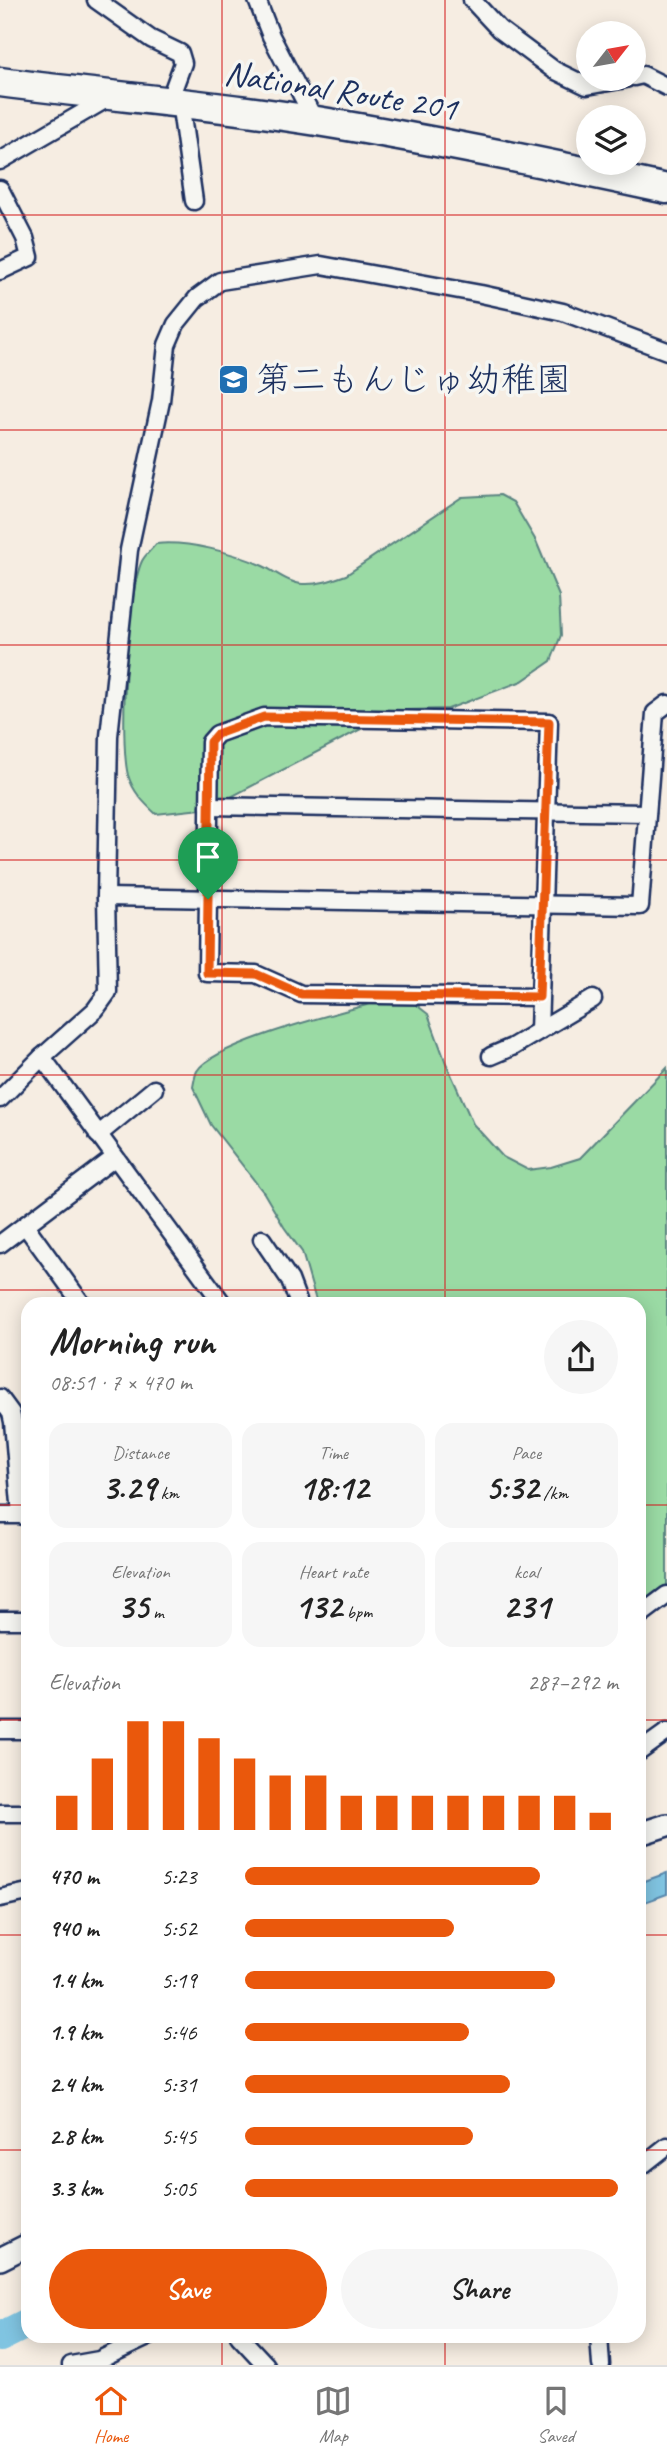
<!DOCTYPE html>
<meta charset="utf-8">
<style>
:root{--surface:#fff;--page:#f6f6f6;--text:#222;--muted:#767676;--line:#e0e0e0;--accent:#ea580c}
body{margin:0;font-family:Caveat,"Klee One",sans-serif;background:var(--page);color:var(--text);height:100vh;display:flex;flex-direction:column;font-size:26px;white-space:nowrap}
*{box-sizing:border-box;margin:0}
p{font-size:23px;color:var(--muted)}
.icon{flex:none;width:38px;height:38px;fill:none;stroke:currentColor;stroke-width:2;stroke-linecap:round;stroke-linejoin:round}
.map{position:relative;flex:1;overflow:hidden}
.side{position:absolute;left:21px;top:1297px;width:625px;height:1046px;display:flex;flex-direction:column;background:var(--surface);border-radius:21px;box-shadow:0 4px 18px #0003}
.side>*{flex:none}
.needle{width:46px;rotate:59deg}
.buttons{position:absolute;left:576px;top:21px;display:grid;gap:14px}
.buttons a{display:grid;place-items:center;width:70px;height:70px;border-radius:50%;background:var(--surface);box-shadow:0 4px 18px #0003;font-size:35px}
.pin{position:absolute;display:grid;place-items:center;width:60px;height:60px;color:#fff;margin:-72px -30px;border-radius:50% 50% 50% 0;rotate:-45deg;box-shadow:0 0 7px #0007}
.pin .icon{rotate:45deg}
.round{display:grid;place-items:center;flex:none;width:74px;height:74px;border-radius:37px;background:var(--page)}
.overview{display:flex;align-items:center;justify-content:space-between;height:119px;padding:0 28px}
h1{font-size:38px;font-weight:800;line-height:52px}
.metrics{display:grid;grid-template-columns:repeat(3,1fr);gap:10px;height:119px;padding:7px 28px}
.metrics div{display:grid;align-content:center;border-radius:18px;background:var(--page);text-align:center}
.metrics b{font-size:35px;font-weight:800}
.metrics small{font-size:19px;font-weight:400}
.metrics p{font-size:19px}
.chart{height:196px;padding:14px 28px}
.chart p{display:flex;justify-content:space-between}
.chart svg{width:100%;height:126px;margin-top:7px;stroke:var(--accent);stroke-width:6}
.cta{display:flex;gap:14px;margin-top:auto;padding:14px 28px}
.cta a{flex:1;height:80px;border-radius:42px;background:var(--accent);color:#fff;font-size:28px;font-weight:800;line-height:80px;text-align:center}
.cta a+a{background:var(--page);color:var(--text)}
ul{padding:0 28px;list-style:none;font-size:23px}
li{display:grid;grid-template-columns:112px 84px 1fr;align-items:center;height:52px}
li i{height:18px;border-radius:9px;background:var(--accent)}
.menu{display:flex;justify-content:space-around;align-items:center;height:98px;border-top:2px solid var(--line);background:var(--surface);font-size:19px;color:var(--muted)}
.menu a{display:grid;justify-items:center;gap:4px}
.menu .selected{color:var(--accent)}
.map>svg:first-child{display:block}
.green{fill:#9adaa4;stroke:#5a8481;stroke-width:2}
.water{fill:#80c4e1;stroke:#5888ad;stroke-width:2}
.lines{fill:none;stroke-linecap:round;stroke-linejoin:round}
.river{stroke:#80c4e1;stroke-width:30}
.street-casing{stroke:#1b2f5e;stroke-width:21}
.secondary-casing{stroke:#1b2f5e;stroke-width:26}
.highway-casing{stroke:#1b2f5e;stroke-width:33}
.street{stroke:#f6f6f2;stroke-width:16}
.secondary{stroke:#f6f6f2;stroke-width:21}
.highway{stroke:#f6f6f2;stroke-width:28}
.route-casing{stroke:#fff;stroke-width:14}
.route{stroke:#ea580c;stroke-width:9}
.grid{fill:none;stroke:#d62828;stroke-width:2;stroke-opacity:0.55}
.labels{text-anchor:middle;stroke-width:7;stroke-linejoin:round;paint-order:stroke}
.street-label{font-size:35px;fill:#1b2f5e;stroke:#f6f6f2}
.poi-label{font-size:35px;fill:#1b2f5e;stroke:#f6f6f2;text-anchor:start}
</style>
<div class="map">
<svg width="667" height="2365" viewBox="0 0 667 2365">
<rect width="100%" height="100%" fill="#f6ede2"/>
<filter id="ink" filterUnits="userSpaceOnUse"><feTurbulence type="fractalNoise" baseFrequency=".0143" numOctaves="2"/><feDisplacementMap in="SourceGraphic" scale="14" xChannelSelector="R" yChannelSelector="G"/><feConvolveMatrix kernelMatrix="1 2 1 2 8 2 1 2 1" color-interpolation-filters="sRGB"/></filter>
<g filter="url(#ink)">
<g class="green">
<path d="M500,495L513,502L536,541L559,596L561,635L551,661L522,681L448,709L406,710L380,719L210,808L156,814C144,803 133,792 128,775C119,740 127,592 142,561C145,555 152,549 156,544C186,540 235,553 263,566C274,571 290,584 303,584C318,585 332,580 346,575L462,497Z"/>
<path d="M385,1000L415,1004L428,1014L446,1063L473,1124L503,1157L528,1170L551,1167L580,1158L667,1068V1607L639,1616V1304H317L302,1252L284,1227L264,1193L211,1125L193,1087C194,1082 195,1075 197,1071C215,1042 349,1010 385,1000Z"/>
</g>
<path class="water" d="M667,1873V1894L639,1904V1883Z"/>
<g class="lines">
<path class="river" d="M0,2337L28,2323"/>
<defs>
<g id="street">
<path d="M96,0L151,39L180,53L183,63L169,101"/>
<path d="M257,0L271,36L315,121"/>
<path d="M472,0L499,29L554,70L587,86L626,79"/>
<path d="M634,77L643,75L667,87"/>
<path d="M180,102L194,201"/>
<path d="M0,161L110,97"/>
<path d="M0,189L25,238L30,257L0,271"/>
<path d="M209,806L647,813"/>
<path d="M106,897L640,906L655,713L667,704"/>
<path d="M539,997L301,994L256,974L207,973L210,742L217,734L264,717L549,722L539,1031"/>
<path d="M491,1056L512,1047L593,999"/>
<path d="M42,1057L223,1304"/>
<path d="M0,1099L42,1057L95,1010L108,992L106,897L109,736L129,550L161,401L167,345L176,324L197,298L220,281L321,265L481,294L563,312L667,351"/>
<path d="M98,1135L154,1089"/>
<path d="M25,1225L82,1304"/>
<path d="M262,1239L290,1280L299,1304"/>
<path d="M0,1244L114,1158"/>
<path d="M0,1398L11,1413L13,1422L21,1515"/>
<path d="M0,1515H21L28,1518"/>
<path d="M639,1616L667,1595"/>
<path d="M0,1620H28"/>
<path d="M0,1730H28"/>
<path d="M639,1752L667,1732"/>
<path d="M0,1813H28"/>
<path d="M0,1898L28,1892"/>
<path d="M639,2168L667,2146"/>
<path d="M239,2336L266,2365"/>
<path d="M599,2336L601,2365"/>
<path d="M71,2365L99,2360L150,2336"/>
</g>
<g id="secondary">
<path d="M639,1834L667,1825"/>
<path d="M0,2259L28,2245"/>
</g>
<path id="highway" d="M0,82C106,96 212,104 317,121C434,140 551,164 667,189"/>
</defs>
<use href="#street" class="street-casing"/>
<use href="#secondary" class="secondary-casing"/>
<use href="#highway" class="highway-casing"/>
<use href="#street" class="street"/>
<use href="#secondary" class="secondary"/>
<use href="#highway" class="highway"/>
</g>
</g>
<g class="lines" filter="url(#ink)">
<defs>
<path id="route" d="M264,717L549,722L539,997L301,994L256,974L207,973L210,742L217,734Z"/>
</defs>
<use href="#route" class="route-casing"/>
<use href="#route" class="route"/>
</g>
<path class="grid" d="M222,0V1304M445,0V1304M0,215H667M0,430H667M0,645H667M0,860H667M0,1075H667M0,1290H667M0,1505H28M639,1505H667M0,1720H28M639,1720H667M0,1935H28M639,1935H667M0,2150H28M639,2150H667M222,2336V2365M445,2336V2365"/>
<defs>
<symbol id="school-square" viewBox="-11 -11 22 22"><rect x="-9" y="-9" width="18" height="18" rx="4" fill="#1f6fb2" stroke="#f6f6f2"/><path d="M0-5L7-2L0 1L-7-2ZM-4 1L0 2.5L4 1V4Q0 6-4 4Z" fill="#fff"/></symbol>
</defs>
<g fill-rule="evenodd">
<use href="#school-square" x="216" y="362" width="35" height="35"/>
</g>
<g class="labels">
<g class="street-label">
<text transform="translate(341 90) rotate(9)" y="12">National Route 201</text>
</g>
<g class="poi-label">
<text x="256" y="391">第二もんじゅ幼稚園</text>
</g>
</g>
</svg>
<div class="buttons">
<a><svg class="needle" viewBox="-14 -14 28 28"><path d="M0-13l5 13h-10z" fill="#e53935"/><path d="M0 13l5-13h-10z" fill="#767676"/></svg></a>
<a><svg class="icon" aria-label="layers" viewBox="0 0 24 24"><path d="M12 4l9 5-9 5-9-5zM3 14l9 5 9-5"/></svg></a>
</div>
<div class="pin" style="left:208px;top:899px;background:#1e9e55"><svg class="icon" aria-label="arrive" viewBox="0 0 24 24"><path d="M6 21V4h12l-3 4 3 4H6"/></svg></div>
<section class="side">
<div class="overview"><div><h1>Morning run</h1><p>08:51 · 7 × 470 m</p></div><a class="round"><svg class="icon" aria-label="share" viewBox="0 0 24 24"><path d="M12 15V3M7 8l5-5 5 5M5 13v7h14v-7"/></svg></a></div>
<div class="metrics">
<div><p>Distance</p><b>3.29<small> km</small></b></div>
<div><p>Time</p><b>18:12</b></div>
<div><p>Pace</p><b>5:32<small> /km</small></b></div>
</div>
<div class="metrics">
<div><p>Elevation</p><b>35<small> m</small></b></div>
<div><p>Heart rate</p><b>132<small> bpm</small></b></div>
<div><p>kcal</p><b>231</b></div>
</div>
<div class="chart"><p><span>Elevation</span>287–292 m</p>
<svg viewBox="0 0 160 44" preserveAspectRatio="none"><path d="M5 44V32M15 44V19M25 44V6M35 44V6M45 44V12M55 44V19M65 44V25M75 44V25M85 44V32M95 44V32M105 44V32M115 44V32M125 44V32M135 44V32M145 44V32M155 44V38"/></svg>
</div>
<ul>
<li><b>470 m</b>5:23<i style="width:79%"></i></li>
<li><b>940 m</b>5:52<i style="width:56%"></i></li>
<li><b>1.4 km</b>5:19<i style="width:83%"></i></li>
<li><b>1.9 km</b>5:46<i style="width:60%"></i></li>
<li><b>2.4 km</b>5:31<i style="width:71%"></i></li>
<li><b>2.8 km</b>5:45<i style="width:61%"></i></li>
<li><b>3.3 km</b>5:05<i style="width:100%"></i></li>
</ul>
<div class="cta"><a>Save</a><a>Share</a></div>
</section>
</div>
<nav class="menu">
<a class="selected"><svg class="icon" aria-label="home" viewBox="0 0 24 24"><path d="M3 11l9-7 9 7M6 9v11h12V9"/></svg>Home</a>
<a><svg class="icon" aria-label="map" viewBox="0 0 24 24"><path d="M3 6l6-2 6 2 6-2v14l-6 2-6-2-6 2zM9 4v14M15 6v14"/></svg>Map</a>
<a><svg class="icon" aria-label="saved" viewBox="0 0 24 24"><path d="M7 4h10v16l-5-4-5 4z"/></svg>Saved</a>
</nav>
